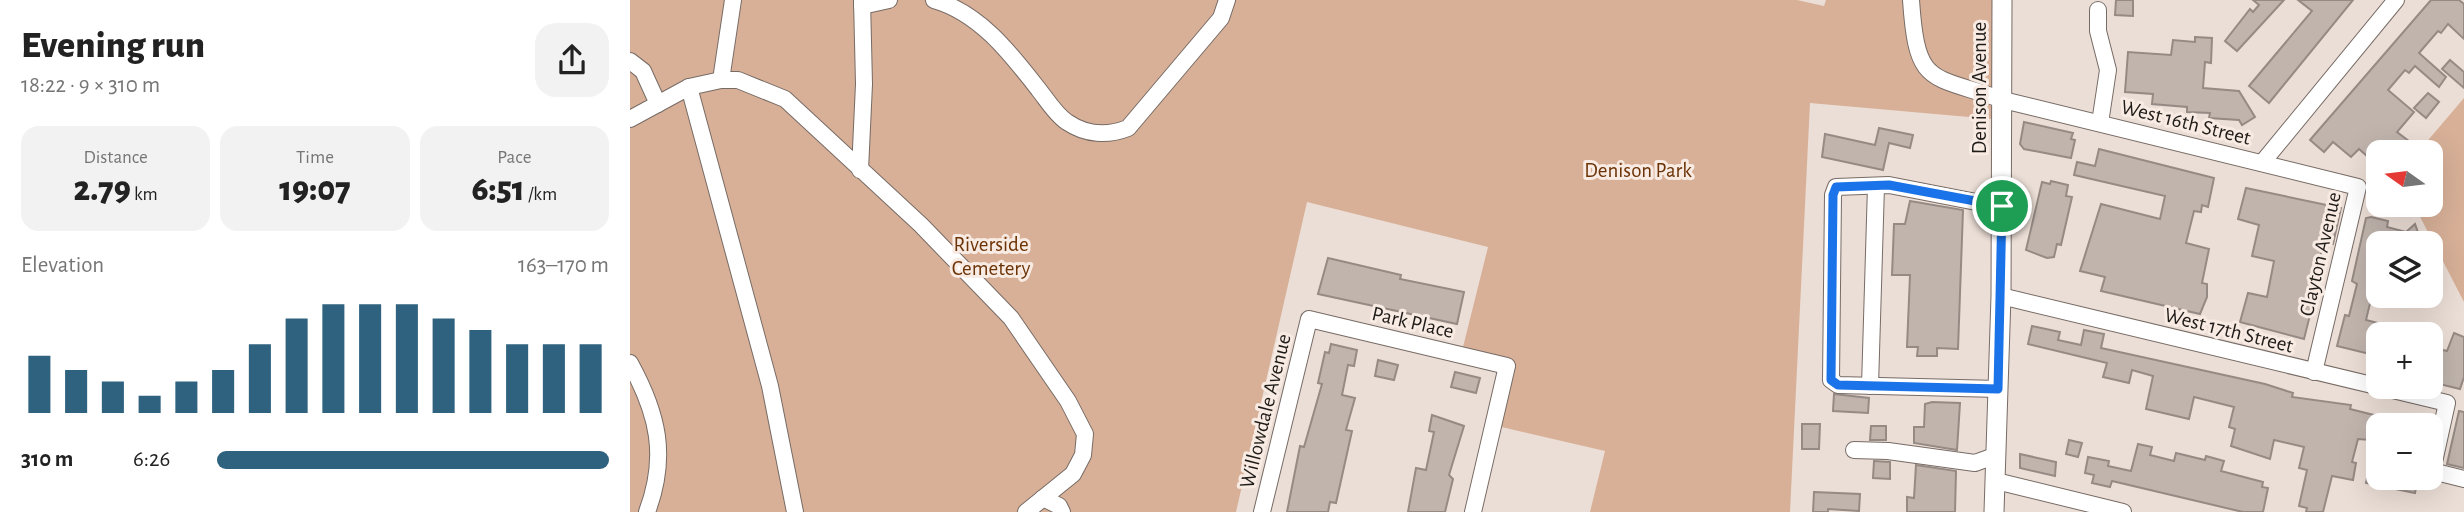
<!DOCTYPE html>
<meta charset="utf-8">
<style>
:root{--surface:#fff;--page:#f2f2f2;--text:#222;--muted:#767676;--accent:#2f627f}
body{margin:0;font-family:"Alegreya Sans",sans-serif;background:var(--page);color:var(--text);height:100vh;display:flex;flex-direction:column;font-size:26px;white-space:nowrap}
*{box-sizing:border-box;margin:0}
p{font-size:23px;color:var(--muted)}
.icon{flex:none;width:38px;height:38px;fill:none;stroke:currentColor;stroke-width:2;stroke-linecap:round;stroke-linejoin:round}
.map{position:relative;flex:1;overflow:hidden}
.side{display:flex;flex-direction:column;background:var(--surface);width:630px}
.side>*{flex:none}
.needle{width:46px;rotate:284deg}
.fabs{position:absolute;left:1736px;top:140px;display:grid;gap:14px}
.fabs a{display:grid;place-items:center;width:77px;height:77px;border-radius:14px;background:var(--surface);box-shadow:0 7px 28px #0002;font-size:35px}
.pin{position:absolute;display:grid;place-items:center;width:60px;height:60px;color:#fff;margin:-30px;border:4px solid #fff;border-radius:50%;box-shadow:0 2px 7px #0007}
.round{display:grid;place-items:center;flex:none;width:74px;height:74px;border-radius:21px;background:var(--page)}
.summary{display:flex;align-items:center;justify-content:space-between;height:119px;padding:0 21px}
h1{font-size:38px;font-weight:800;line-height:52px}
.metrics{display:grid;grid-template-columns:repeat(3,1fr);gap:10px;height:119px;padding:7px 21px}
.metrics div{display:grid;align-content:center;border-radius:18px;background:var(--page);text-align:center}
.metrics b{font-size:35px;font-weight:800}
.metrics small{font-size:19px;font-weight:400}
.metrics p{font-size:19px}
.chart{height:196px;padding:14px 21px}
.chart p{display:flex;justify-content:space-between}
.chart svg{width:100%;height:126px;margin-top:7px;stroke:var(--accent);stroke-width:6}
ul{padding:0 21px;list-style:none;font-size:23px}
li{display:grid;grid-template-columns:112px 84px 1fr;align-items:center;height:52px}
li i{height:18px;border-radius:9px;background:var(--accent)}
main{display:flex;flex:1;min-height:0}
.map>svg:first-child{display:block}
.green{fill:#d8b098}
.building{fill:#c0b4ad;stroke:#968a84;stroke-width:2}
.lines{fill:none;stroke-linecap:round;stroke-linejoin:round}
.minor-casing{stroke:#776b65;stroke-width:18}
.major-casing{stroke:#776b65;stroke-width:21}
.minor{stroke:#fff;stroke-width:16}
.major{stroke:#fff;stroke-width:19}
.route-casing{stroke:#fff;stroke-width:14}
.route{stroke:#1a73e8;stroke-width:9}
.labels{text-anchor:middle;stroke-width:6;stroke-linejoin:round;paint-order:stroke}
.street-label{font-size:21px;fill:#1f1b18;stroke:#f8ebe3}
.park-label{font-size:21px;fill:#6c3306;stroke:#f8ebe3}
</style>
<main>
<section class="side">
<div class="summary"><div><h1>Evening run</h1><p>18:22 · 9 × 310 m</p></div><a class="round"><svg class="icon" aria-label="share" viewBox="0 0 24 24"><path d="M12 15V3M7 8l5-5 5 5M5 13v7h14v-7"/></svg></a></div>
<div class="metrics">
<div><p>Distance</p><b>2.79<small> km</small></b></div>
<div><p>Time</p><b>19:07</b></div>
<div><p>Pace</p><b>6:51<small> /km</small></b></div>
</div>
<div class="chart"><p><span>Elevation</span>163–170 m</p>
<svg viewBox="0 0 160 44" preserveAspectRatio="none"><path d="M5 44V24M15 44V29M25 44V33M35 44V38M45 44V33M55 44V29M65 44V20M75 44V11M85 44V6M95 44V6M105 44V6M115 44V11M125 44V15M135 44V20M145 44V20M155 44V20"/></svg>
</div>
<ul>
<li><b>310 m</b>6:26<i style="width:100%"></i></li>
</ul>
</section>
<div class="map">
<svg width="1834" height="512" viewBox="0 0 1834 512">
<rect width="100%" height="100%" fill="#ebded6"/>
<g class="green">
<path d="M0,0H1167L1194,6L1196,0H1372L1373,120L1180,103L1160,512H960L975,451L863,425L877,366L831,355L858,247L677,202L606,512H0Z"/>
<path d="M1834,98V302L1784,205H1801V152H1788Z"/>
</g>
<g class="building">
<path d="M1486,0H1503V16L1485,15Z"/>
<path d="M1623,0H1654L1607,51L1595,41L1620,9L1623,12L1629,5Z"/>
<path d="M1668,0H1723L1639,103L1619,86L1682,11Z"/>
<path d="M1801,0H1829L1834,4V39L1818,24L1811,33L1808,31L1789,53L1816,77L1809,87L1785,66L1779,73L1775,70L1758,90L1784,112L1767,132L1784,145L1778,152H1748V166L1729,149L1721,157L1703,142L1694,152L1680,140Z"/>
<path d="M1565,37L1582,38L1581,63L1575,62L1573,88L1609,91L1625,117L1612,125L1609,120L1579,118L1580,113L1557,112V107L1522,104L1523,94L1495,92L1498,52L1541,55L1543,40L1565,42Z"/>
<path d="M1820,60L1834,72V88L1812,69Z"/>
<path d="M1798,93L1809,102L1796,118L1784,108Z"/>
<path d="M1394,122L1443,133L1441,139L1445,140L1441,158L1394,149L1390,144Z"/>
<path d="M1249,128L1283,135L1280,148L1259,143L1253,170L1192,157L1195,134L1245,145Z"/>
<path d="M1469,149L1584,178L1578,207L1572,205L1571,212L1564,211L1556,243L1579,249L1572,283L1577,284V297L1570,314L1471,291L1475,277L1450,271L1471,204L1530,219L1535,196L1444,175L1447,162L1465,166Z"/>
<path d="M1421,181L1438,185L1436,196L1442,197L1431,245L1427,244L1424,257L1417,258L1396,250L1412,182L1420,184Z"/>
<path d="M1616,188L1711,208L1703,244L1695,242L1685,271L1676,305L1680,306L1681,311L1674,339L1610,322L1618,293L1637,297L1644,261L1622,256L1629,225L1608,219Z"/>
<path d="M1280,201L1333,210L1328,349L1307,348V356H1287L1288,347H1277L1280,275H1262L1264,224H1275Z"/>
<path d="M1741,217L1758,221L1757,227L1776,232L1785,224L1789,235L1804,239L1803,243H1748V288L1744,287L1736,320L1748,323V356L1707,346L1715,315L1719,316L1727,284L1722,281L1736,218Z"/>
<path d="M698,258L771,275L770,279L834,292L827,324L688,294Z"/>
<path d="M1402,326L1430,332L1428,340L1451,345L1454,330L1474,334L1471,348L1635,384L1663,393L1662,397L1721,405L1720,409L1748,416L1743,434L1740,440L1728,439L1722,462L1726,463L1723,480L1702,476L1693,512H1676L1677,508L1669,506L1677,470L1669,468L1674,447L1644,440L1640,459L1601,446L1605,429L1599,427L1604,407L1564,397L1559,419L1516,409L1523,376L1502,370L1499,383L1473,377L1477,363L1398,344Z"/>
<path d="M1824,333L1834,337V377L1830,389L1801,382V347L1817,351Z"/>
<path d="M701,344L727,350L724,366L718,365L712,395L725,398L716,430L722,431L706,503L700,502L698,512H657L670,446L674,447L692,384L688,383L695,352L699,353Z"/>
<path d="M748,360L768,365L764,380L745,376Z"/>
<path d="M825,372L850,378L846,393L821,387Z"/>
<path d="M1204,394L1239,398L1238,413L1203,411Z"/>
<path d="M1302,402L1330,403L1327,450L1284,443V427H1294L1295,404Z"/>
<path d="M1829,411L1834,412V468L1817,464Z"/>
<path d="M802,415L834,426L819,475L823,479L815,512H778L786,468L796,470L804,432L799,431Z"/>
<path d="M1172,424H1190L1189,449H1172Z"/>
<path d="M1241,426H1256V440H1240Z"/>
<path d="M1439,440L1452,443L1448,457L1436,454Z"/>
<path d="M1508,444L1522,447L1520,455L1544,461L1546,453L1575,460L1576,456L1594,461L1591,471L1633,482L1632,487L1638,488L1633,512H1613L1482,481L1480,487L1462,483L1464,475L1455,473L1458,457L1479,461L1478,466L1501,471Z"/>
<path d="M1390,454L1426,462L1425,476L1390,468Z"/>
<path d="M1244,461L1260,462V479L1243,478Z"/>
<path d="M1286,465L1326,471L1325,512H1277V497L1284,498Z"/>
<path d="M1737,478H1788L1785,493L1736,483Z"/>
<path d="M1184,492L1230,494L1229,511L1198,509V512H1183Z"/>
</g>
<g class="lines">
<defs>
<g id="minor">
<path d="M304,0C350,13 381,54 409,90C417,100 426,115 437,122C456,135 478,136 498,128L591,18L597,0"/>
<path d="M1281,0C1287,87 1299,74 1373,100L1728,187L1684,372"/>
<path d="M232,6L259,0"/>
<path d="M1468,10V31L1478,70L1470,123"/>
<path d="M0,61L13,71L28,104"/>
<path d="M91,80L103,0"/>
<path d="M0,119L59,87"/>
<path d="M1632,163L1766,0"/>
<path d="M230,170L234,84L232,0"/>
<path d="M1371,296L1817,403L1802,471L1834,479"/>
<path d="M0,363C28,414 38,456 17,512"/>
<path d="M1240,386L1246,186"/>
<path d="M1369,389L1208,385L1201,380L1203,195L1206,187L1259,185L1372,207"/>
<path d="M1224,450L1258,451L1345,463L1367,455"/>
<path d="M1366,481L1493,512"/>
<path d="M413,498L429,506L432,512"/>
<path d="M165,512L140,386L59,87L91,80H108L155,99L291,225L381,318L438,401L455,434L453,455L443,474L396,512"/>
<path d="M632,512L679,319L877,366L843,512"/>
</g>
<path id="major" d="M1364,512L1371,296L1372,0"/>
</defs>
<use href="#minor" class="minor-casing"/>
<use href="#major" class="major-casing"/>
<use href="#minor" class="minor"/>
<use href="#major" class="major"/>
</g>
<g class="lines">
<defs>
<path id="route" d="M1259,185L1372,206L1368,389L1208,385L1201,380L1203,195L1206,187Z"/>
</defs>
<use href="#route" class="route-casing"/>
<use href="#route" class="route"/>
</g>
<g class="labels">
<g class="street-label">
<text transform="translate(1349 88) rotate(-90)" y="7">Denison Avenue</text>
<text transform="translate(1556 122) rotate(14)" y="7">West 16th Street</text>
<text transform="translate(1690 254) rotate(-77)" y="7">Clayton Avenue</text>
<text transform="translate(783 322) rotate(13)" y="7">Park Place</text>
<text transform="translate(1599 330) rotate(14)" y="7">West 17th Street</text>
<text transform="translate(635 411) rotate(-76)" y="7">Willowdale Avenue</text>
</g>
<g class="park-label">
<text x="1008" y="177">Denison Park</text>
<text x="361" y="251">Riverside<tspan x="361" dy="24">Cemetery</tspan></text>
</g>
</g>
</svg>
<div class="fabs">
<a><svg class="needle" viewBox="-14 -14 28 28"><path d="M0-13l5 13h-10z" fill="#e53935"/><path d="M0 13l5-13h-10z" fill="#767676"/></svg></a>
<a><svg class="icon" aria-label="layers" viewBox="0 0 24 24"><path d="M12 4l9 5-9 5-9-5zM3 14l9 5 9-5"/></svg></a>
<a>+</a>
<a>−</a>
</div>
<div class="pin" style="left:1372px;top:206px;background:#1e9e55"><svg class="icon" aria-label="arrive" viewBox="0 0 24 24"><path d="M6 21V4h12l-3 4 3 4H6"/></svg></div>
</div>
</main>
